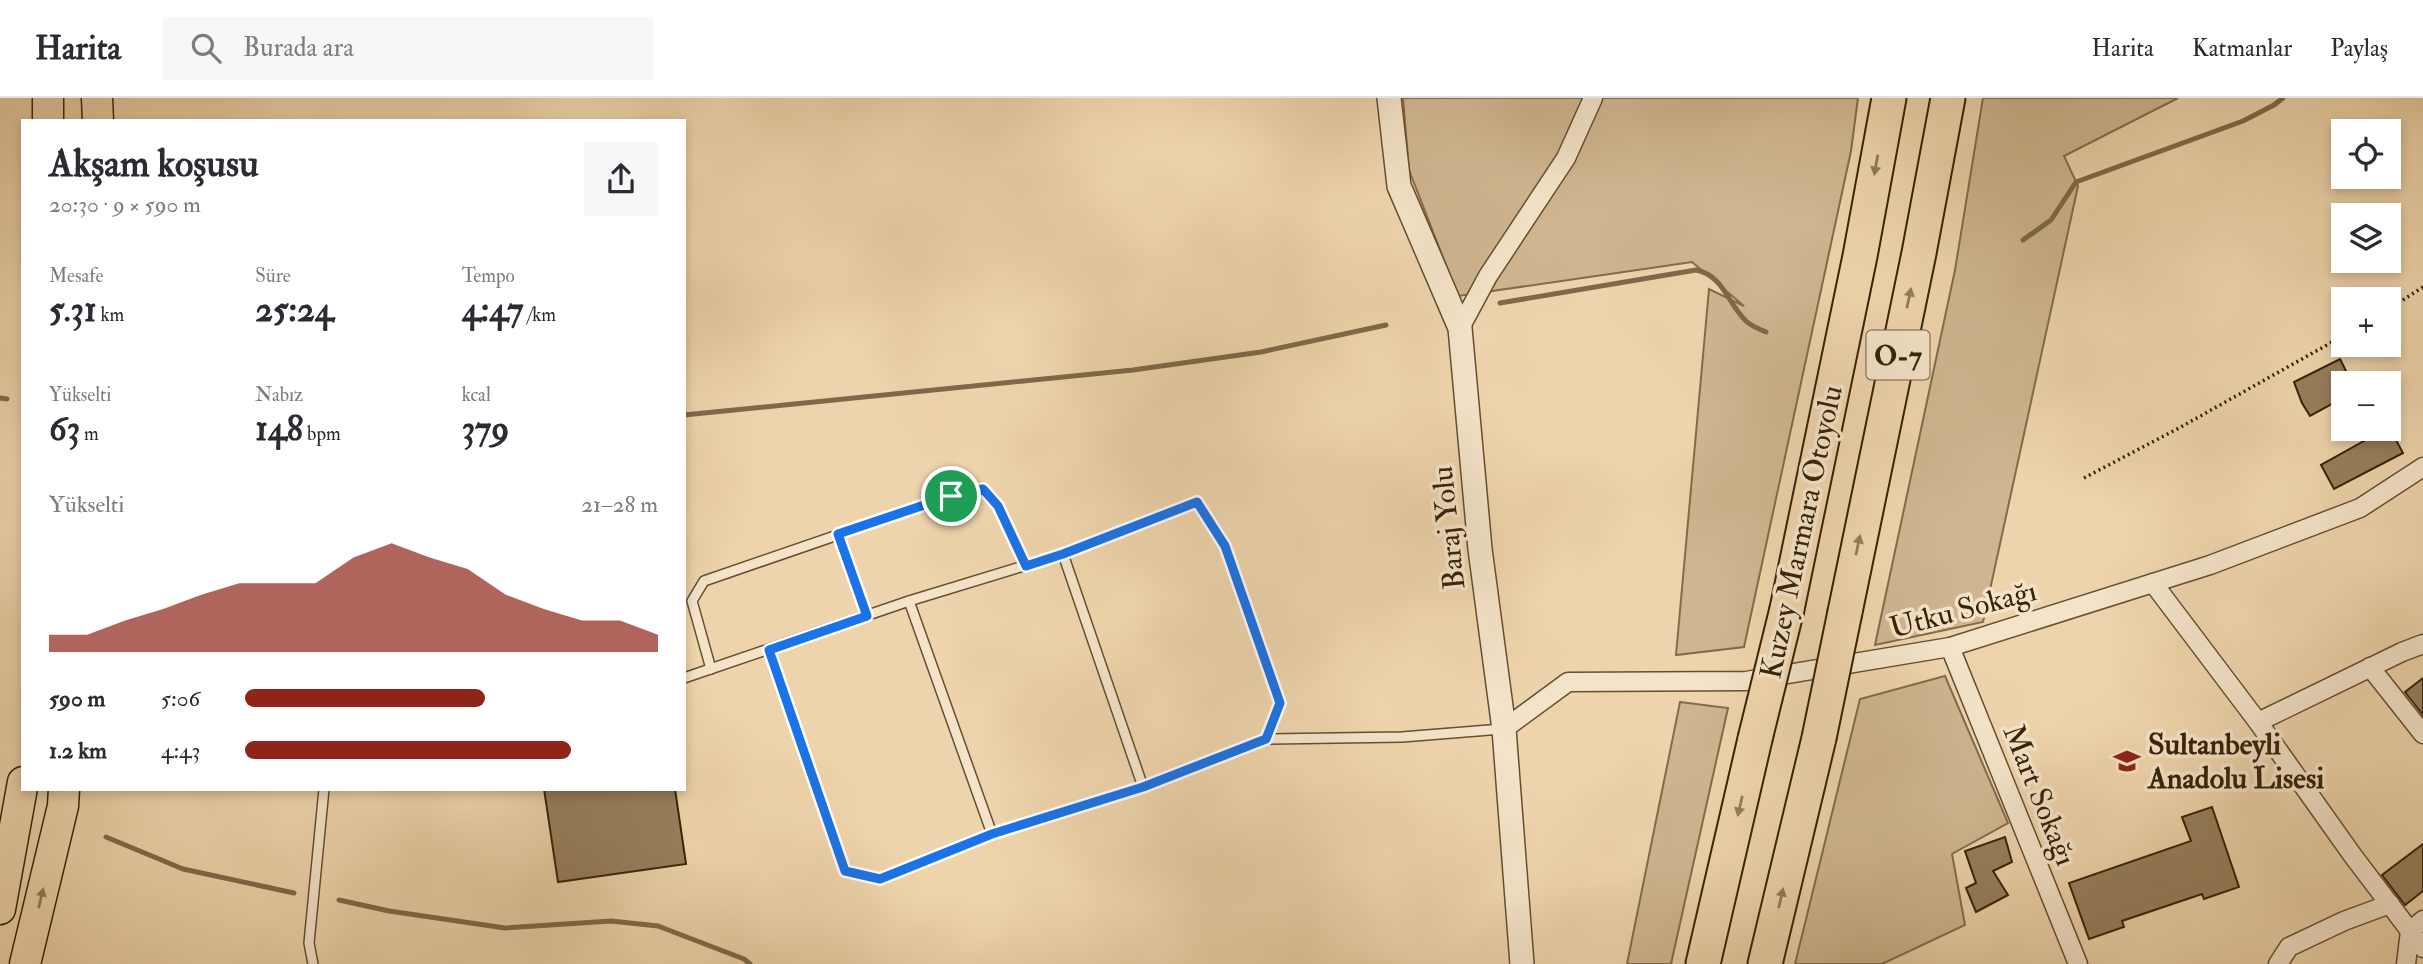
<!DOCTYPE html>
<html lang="tr">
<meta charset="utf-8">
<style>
:root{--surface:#fff;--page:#f7f7f7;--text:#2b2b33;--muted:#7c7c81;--line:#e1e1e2;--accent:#8f2418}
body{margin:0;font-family:"IM FELL Double Pica",serif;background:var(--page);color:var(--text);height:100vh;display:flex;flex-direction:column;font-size:26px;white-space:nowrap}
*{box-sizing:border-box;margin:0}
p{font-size:23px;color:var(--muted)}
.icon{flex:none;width:38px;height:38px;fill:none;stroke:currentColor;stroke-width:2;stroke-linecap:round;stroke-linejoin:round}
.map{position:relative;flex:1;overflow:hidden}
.side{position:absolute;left:21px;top:21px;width:665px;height:672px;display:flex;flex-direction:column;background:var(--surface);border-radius:0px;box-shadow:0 4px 10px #0003}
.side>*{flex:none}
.controls{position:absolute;left:2331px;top:21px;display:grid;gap:14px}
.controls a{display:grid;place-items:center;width:70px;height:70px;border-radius:0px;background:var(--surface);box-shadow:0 4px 10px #0003;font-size:35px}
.pin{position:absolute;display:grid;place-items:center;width:60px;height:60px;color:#fff;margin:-30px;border:4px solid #fff;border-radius:50%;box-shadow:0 2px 7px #0007}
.round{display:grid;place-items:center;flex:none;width:74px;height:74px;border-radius:0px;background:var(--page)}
.head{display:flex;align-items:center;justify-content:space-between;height:119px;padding:0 28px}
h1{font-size:38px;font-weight:700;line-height:52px}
.stats{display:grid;grid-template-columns:repeat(3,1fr);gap:10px;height:119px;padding:7px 28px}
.stats div{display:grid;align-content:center}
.stats b{font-size:35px;font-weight:700}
.stats small{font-size:19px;font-weight:400}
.stats p{font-size:19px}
.chart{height:196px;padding:14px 28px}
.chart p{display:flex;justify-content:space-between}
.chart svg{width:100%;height:126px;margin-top:7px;fill:var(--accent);opacity:.7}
ul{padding:0 28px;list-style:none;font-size:23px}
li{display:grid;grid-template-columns:112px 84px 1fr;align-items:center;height:52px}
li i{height:18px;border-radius:9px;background:var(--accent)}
header{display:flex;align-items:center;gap:42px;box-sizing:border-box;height:98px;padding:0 35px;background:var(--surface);border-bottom:2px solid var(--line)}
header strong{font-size:33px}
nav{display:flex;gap:38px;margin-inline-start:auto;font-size:24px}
.search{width:490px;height:63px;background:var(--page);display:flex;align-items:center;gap:18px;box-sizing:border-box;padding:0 24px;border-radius:0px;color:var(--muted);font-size:26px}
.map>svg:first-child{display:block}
.green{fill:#cfb690;stroke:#826c4c;stroke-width:2}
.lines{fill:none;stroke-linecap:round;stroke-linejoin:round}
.stream{stroke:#7f6949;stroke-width:5}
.building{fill:#967f5d;stroke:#362308;stroke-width:2}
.service-casing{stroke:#644f31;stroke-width:12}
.minor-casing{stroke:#644f31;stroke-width:21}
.tertiary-casing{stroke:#644f31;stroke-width:26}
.trunk-casing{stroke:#362308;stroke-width:33}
.motorway-casing{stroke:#362308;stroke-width:37}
.path{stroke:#362308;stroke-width:3.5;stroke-dasharray:2 3.5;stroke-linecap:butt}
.service{stroke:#f4e3c9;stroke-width:9}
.minor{stroke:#f4e3c9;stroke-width:18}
.tertiary{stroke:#f4e3c9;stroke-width:23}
.trunk{stroke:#eed4ac;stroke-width:30}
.motorway{stroke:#eed4ac;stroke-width:33}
.motorway-bridge-casing{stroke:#362308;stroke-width:37;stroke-linecap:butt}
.motorway-bridge{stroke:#eed4ac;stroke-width:33}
.oneway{fill:#927c5a}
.route-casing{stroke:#fff;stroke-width:14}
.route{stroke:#1a73e8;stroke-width:9}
.labels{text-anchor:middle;stroke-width:7;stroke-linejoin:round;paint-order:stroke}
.shield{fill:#f4e3c9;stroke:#6f5d42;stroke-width:2}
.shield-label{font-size:28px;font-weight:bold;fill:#362308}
.street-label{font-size:30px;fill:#362308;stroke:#f4e3c9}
.poi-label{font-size:30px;font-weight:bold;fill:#362308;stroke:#f4e3c9;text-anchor:start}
</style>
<header>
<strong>Harita</strong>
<div class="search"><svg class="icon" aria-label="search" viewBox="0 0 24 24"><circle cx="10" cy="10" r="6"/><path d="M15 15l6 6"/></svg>Burada ara</div>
<nav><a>Harita</a><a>Katmanlar</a><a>Paylaş</a></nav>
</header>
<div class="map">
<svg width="2423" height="866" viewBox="0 0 2423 866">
<rect width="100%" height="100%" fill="#eed4ac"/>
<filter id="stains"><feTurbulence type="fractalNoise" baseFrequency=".00286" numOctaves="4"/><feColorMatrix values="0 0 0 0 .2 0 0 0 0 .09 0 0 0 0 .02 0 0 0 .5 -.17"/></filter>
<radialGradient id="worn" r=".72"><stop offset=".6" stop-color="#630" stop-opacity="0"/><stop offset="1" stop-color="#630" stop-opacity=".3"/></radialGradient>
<g class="green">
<path d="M1403,0H1858L1851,53L1744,549L1676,557L1709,191L1744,208L1692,164L1458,198L1409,72Z"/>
<path d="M1983,0H2178L2064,58L2078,88L1983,524L1875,547L1955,172Z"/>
<path d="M1945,578L2008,725L1952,756L1965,827L1882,866H1795L1860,601Z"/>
<path d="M1680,604L1728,610L1671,866H1627Z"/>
</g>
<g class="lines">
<g class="stream">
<path d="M2023,142L2051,122L2076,84L2243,23L2274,7L2283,0"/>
<path d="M1500,205L1696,172C1723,177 1728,206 1746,223C1751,228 1759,231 1766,234"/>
<path d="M0,300L7,301"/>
<path d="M684,317L1133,272L1261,254L1386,227"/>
<path d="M106,739L183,771L294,795"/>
<path d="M339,802L389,813L505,830L611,823L658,828L744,861L750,866"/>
</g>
</g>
<g class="building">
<path d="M2340,261L2352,285H2343V300L2310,318L2302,305L2294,284Z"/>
<path d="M2389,329L2403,355L2334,391L2321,367Z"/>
<path d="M2423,580V617L2405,594Z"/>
<path d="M544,691H675L686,766L558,784Z"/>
<path d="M2212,709L2239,789L2204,801L2202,796L2122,823L2124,829L2089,841L2069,785L2191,743L2182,719Z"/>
<path d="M2005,739L2012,764L1993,773L2008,797L1976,814L1966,790L1976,785L1965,753Z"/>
<path d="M2423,746V793L2405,807L2382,777Z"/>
</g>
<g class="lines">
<defs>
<g id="service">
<path d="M839,437L867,518"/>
<path d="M1063,456L1197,404L1225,448L1280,605L1266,641L1143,689"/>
<path d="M909,503L1063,456L1143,689L992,736"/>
<path d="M711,571L692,503L704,483L951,398L983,391L998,408L1026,468"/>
<path d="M684,580L909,503L992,736L880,781L845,773L769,552"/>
<path d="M1266,641L1402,639L1502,631"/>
<path d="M313,866L309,845L324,691"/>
</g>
<g id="minor">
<path d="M1460,230L1488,178L1566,60L1593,0"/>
<path d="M2153,485L2258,624L2353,758L2423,850"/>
<path d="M1950,549L2078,866"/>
<path d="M2370,569L2423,636"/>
<path d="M2258,624L2402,554L2423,546"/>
<path d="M1504,631L1568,584L1746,583L1950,549L2210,467L2360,410L2423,369"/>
<path d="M2278,866L2289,849L2344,823L2390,806"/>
<path d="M2406,866L2410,833L2423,822"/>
</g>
<path id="tertiary" d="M1389,0L1399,88L1460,230L1480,451L1504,631L1522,866"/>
<g id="trunk">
<path d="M48,0V23"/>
<path d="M97,0L98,23"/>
<path d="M0,811L23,684"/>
<path d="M25,866L63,708L64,691"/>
</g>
<g id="motorway">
<path d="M1787,511L1860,158L1889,0"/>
<path d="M1845,514L1919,155L1948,0"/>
<path d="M1703,866L1755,641"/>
<path d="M1765,866L1819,640"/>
</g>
</defs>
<use href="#service" class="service-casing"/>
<use href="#minor" class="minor-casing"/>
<use href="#tertiary" class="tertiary-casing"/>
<use href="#trunk" class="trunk-casing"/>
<use href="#motorway" class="motorway-casing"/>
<g class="path">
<path d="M2389,211L2423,189"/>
<path d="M2084,380L2179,330L2343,238"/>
</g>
<use href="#service" class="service"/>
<use href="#minor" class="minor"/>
<use href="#tertiary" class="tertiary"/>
<use href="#trunk" class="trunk"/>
<use href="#motorway" class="motorway"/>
<defs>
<g id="motorway-bridge">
<path d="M1819,640L1845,514"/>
<path d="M1755,641L1787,511"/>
</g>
</defs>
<use href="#motorway-bridge" class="motorway-bridge-casing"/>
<use href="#motorway-bridge" class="motorway-bridge"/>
</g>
<defs><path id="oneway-solid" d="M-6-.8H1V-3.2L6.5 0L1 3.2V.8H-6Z" transform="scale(1.75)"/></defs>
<g class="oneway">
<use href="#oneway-solid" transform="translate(1876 67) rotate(100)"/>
<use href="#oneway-solid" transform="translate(1909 200) rotate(-78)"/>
<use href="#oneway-solid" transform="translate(1858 447) rotate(-78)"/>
<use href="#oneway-solid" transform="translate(1740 708) rotate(103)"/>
<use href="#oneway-solid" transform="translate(41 800) rotate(-77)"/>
<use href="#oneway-solid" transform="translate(1781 800) rotate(-77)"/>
</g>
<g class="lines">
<defs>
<path id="route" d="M983,391L998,408L1026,468L1063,456L1197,404L1225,448L1280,605L1266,641L1143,689L992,736L880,781L845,773L769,552L867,518L838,436L951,398Z"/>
</defs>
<use href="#route" class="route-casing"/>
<use href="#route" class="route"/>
</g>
<defs>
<symbol id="school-bare" viewBox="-9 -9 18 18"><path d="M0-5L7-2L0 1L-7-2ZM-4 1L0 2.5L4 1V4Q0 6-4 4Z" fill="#8f2418" stroke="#f4e3c9" stroke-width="2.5" paint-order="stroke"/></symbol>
</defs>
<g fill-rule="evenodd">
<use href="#school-bare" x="2108" y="644" width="38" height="38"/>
</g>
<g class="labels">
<rect class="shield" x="1866.5" y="232.5" width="63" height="49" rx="5"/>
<g class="shield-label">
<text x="1898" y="267">O-7</text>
</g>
<g class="street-label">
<text transform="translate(1448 430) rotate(-96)" y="10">Baraj Yolu</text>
<text transform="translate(1801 434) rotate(-78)" y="10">Kuzey Marmara Otoyolu</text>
<text transform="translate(1963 511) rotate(-15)" y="10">Utku Sokağı</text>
<text transform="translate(2040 697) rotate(68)" y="10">Mart Sokağı</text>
</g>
<g class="poi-label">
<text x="2148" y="656">Sultanbeyli<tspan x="2148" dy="34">Anadolu Lisesi</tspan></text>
</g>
</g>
<rect width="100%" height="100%" filter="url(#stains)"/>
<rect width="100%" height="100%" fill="url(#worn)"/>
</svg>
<div class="controls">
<a><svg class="icon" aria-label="locate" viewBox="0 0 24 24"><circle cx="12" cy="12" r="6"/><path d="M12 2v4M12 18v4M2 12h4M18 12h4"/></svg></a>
<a><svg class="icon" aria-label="layers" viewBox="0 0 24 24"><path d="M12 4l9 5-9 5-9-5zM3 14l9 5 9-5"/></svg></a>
<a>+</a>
<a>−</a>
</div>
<div class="pin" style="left:951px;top:398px;background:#1e9e55"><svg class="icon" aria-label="arrive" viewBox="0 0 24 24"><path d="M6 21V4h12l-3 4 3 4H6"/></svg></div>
<section class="side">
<div class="head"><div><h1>Akşam koşusu</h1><p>20:30 · 9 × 590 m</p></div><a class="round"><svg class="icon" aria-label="share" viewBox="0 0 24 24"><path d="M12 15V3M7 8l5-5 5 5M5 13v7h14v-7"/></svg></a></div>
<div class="stats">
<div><p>Mesafe</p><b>5.31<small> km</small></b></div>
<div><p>Süre</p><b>25:24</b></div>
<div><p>Tempo</p><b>4:47<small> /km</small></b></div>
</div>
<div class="stats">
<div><p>Yükselti</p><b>63<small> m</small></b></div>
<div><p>Nabız</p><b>148<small> bpm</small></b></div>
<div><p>kcal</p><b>379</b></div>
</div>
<div class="chart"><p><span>Yükselti</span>21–28 m</p>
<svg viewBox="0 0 160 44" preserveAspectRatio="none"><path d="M0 44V38L10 38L20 33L30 29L40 24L50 20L60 20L70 20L80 11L90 6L100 11L110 15L120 24L130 29L140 33L150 33L160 38V44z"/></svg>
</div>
<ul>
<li><b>590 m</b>5:06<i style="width:58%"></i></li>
<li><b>1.2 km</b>4:43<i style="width:79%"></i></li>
</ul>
</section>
</div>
